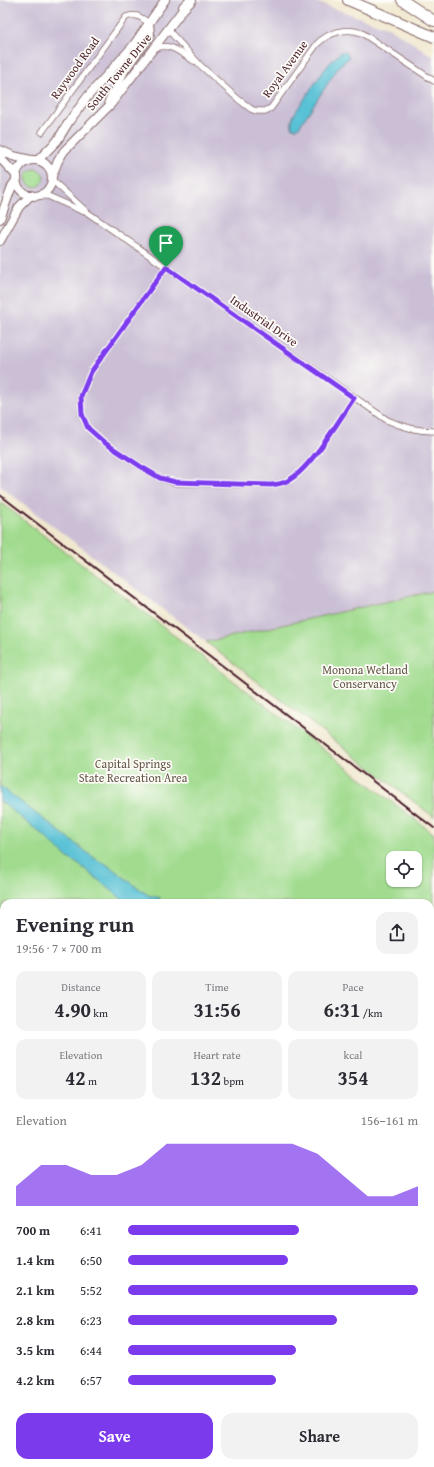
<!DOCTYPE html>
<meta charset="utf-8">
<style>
:root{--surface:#fff;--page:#f2f2f3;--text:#2b2b33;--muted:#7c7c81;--accent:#7c3aed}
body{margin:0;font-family:"Gentium Book Plus",serif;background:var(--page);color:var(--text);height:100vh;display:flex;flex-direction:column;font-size:15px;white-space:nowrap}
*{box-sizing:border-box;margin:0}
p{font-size:13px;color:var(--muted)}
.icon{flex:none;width:22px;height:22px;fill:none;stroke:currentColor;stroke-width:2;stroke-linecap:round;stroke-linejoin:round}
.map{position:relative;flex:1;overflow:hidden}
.sheet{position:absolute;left:0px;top:899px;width:434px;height:568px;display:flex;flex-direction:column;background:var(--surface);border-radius:12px 12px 0 0;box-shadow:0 1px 3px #0004}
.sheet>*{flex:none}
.controls{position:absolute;left:386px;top:851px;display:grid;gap:8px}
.controls a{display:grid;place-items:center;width:36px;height:36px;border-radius:8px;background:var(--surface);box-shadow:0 1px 3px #0004;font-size:20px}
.pin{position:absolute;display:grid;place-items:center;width:34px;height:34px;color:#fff;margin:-41px -17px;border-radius:50% 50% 50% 0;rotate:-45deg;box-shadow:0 0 4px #0007}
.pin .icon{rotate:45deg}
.round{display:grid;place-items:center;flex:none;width:42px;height:42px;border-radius:12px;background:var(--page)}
.headline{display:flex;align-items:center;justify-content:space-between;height:68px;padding:0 16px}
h1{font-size:22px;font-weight:800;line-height:30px}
.stats{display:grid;grid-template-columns:repeat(3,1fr);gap:6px;height:68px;padding:4px 16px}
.stats div{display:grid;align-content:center;border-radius:10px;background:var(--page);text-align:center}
.stats b{font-size:20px;font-weight:800}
.stats small{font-size:11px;font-weight:400}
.stats p{font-size:11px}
.chart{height:112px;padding:8px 16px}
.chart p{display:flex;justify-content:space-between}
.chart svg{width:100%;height:72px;margin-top:4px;fill:var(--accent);opacity:.7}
.cta{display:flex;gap:8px;margin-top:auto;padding:8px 16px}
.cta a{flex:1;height:46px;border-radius:12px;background:var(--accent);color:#fff;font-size:16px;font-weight:800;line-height:46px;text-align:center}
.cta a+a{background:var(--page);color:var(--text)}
ul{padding:0 16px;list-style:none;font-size:13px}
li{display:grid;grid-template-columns:64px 48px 1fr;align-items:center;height:30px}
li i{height:10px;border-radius:5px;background:var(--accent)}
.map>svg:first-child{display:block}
.industrial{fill:#cbbfd5}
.green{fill:#a0db8e;stroke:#757d5c;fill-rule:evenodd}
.water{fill:#58c1d5;stroke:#517080}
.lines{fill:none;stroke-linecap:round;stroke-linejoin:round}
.street-casing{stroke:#846564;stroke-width:7}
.secondary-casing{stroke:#846564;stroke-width:10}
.highway-casing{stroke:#846564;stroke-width:12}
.street{stroke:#fff;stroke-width:5.5}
.secondary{stroke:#fff;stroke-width:8}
.highway{stroke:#fff;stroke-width:10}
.rail{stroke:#4a1f2b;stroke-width:2}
.route-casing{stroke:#fff;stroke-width:8}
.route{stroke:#7c3aed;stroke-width:5}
.labels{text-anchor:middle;stroke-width:3.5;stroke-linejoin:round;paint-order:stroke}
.street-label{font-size:12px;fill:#4a1f2b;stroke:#fdfcf7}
.park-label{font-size:12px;fill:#645749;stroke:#fdfcf7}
</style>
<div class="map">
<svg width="434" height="1467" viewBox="0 0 434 1467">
<rect width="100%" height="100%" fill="#fdfcf7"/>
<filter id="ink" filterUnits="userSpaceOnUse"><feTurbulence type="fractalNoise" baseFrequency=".025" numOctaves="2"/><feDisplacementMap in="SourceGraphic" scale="8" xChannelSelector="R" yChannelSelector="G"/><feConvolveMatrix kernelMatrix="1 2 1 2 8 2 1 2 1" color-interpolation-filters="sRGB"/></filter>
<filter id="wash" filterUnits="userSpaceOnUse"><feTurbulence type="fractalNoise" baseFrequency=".012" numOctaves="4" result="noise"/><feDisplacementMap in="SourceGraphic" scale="16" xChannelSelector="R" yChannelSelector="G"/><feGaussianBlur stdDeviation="0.9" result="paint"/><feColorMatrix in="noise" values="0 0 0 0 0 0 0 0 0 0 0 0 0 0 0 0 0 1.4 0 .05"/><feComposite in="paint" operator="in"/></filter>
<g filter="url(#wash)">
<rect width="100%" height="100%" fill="#f0e7ce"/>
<path class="industrial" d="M0,0H310L390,28L434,57V591L206,642L0,486Z"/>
<g class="green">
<circle cx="35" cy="178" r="9"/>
<path d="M0,502L434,834V1467H0ZM393,858H415V880H393ZM4,903H430V1463H4Z"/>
<path d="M434,591V817L206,642Z"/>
</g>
<g class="water">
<path d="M343,51L347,53L349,58L340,65L299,127L295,129L292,127C291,121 293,117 296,111C308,95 327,61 343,51Z"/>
<path d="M0,786L97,860L106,864L148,895L160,898L158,900L159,903H127L81,866L68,858L43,835L0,801Z"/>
<path d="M4,916V1238L0,1244V920Z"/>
<path d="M434,940V993L430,998V946Z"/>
</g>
</g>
<g filter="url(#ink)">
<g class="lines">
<defs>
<g id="street">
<path d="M169,27L171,33L201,66L238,99L251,109L256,111H265L271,108L317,44C329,32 347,27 362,33L434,81"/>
<path d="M153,49C170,41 180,53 194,61"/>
<path d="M42,132L126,17C136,13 140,17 149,23"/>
<path d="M52,180L88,213L387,420C402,427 417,431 434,431"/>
<path d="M36,196H48L82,211"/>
<path d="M166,267L91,372L81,396L82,415L88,428L105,443L143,468L160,478L175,483L271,485C277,484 283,484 289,480C311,468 339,420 354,398"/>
</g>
<g id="secondary">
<path d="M109,101L124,71L150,34L149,23"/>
<path d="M0,150L13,156L31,160"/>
<path d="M0,158L17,176"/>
<path d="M38,160L57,141L70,120L88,96L133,46L165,0"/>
<circle cx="34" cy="178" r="18"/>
<path d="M52,176L58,161L64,151L111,104L188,3"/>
<path d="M0,219L12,186L17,179"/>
<path d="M0,241L19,207L31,195"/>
</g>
<g id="highway">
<path d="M348,0L434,37"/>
<path d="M402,0L434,21"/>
<path d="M184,7L191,0"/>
</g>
</defs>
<use href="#street" class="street-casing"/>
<use href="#secondary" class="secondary-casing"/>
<use href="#highway" class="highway-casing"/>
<use href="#street" class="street"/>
<use href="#secondary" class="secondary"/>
<use href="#highway" class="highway"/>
<path class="rail" d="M0,495L434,828"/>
</g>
</g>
<g class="lines" filter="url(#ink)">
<defs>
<path id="route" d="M166,267L354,398C339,420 311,468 289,480C283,484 277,484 271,485L175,482L160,478L143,468L105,443L88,428L82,414L81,396L91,372Z"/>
</defs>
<use href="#route" class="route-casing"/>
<use href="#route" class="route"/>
</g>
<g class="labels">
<g class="street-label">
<text transform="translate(75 68) rotate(-54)" y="4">Raywood Road</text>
<text transform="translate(285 69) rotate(-54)" y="4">Royal Avenue</text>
<text transform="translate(119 72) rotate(-51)" y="4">South Towne Drive</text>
<text transform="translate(264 321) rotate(35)" y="4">Industrial Drive</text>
</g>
<g class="park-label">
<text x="365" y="674">Monona Wetland<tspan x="365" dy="14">Conservancy</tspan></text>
<text x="133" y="768">Capital Springs<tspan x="133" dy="14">State Recreation Area</tspan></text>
</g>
</g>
</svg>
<div class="controls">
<a><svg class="icon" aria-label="locate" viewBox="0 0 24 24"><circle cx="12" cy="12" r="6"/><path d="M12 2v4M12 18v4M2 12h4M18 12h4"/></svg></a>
</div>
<div class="pin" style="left:166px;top:267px;background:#1e9e55"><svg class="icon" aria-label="arrive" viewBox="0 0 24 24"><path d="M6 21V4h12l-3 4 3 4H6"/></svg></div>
<section class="sheet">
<div class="headline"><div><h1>Evening run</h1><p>19:56 · 7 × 700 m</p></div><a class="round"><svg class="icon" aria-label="share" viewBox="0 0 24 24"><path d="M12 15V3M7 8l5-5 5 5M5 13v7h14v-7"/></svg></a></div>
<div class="stats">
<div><p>Distance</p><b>4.90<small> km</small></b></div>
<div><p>Time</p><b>31:56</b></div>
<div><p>Pace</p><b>6:31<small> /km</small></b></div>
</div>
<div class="stats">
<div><p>Elevation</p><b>42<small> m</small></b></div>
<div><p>Heart rate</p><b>132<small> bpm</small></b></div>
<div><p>kcal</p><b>354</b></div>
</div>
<div class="chart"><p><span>Elevation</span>156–161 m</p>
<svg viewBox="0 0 160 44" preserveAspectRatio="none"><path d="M0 44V32L10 19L20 19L30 25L40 25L50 19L60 6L70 6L80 6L90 6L100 6L110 6L120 12L130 25L140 38L150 38L160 32V44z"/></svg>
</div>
<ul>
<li><b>700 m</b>6:41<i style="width:59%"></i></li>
<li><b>1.4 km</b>6:50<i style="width:55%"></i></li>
<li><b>2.1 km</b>5:52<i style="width:100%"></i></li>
<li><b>2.8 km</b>6:23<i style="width:72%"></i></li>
<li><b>3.5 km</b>6:44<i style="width:58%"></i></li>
<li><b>4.2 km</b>6:57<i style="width:51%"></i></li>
</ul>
<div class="cta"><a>Save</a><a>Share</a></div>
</section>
</div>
